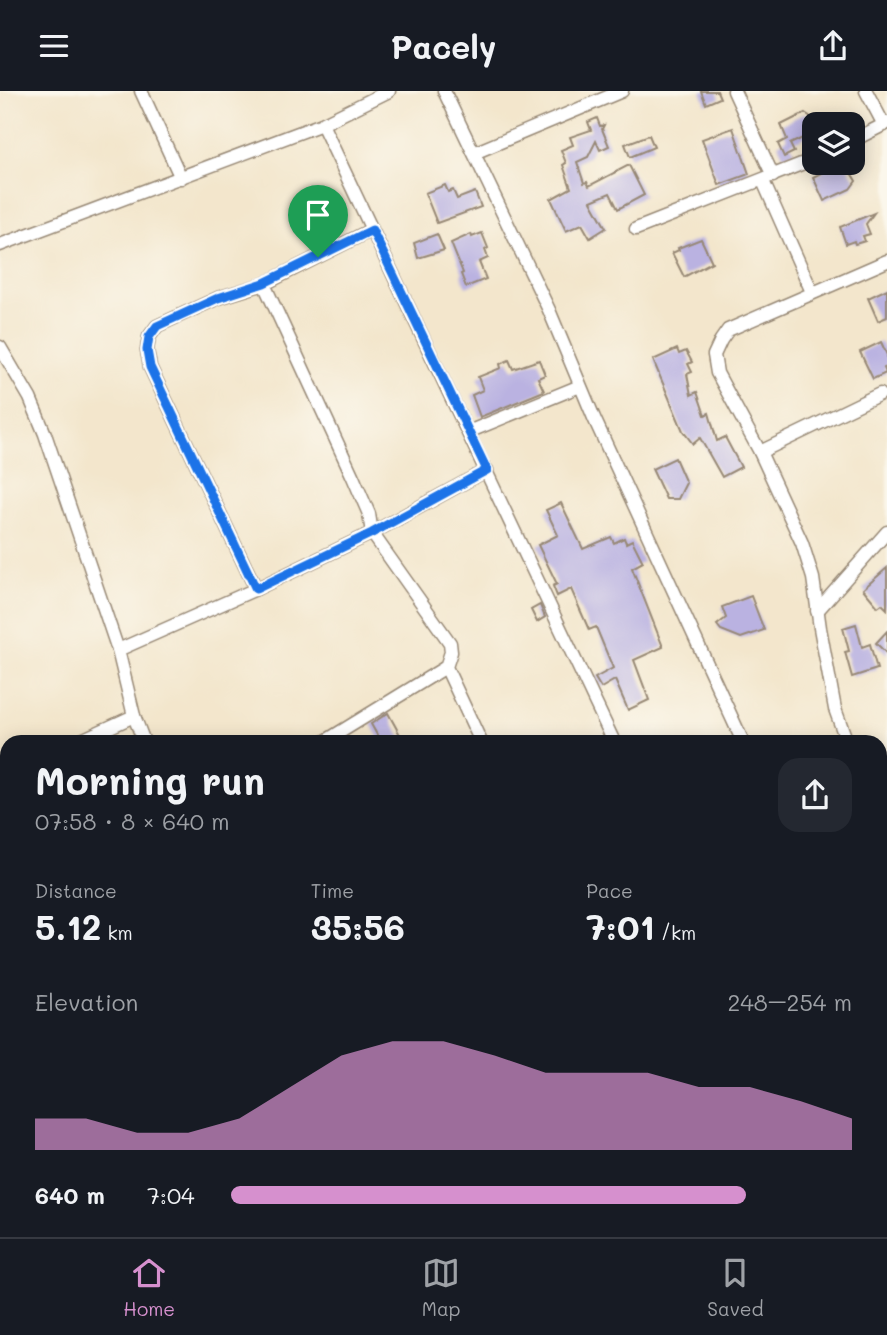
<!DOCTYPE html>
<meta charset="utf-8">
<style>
:root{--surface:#171b24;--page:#242831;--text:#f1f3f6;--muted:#9ea1a6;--line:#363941;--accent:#d690ce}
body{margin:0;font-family:Mali,sans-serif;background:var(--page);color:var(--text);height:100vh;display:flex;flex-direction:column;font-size:26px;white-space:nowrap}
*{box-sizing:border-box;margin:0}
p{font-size:23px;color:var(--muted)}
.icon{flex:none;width:38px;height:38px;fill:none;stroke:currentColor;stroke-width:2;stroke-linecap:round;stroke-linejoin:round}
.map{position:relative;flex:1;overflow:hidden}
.drawer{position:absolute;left:0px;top:644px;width:887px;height:502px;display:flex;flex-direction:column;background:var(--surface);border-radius:21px 21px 0 0;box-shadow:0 4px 18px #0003}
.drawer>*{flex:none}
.controls{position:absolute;left:802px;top:21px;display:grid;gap:14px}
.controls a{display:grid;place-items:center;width:63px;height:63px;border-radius:14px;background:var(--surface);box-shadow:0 4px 18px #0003;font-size:35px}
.pin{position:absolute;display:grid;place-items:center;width:60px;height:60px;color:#fff;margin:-72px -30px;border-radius:50% 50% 50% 0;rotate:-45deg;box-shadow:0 0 7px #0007}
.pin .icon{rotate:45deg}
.round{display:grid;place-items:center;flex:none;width:74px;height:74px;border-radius:21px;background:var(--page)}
.summary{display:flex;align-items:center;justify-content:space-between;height:119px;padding:0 35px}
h1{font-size:38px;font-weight:700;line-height:52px}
.figures{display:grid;grid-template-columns:repeat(3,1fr);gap:10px;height:119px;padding:7px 35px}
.figures div{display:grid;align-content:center}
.figures b{font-size:35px;font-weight:700}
.figures small{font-size:19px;font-weight:400}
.figures p{font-size:19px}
.chart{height:196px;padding:14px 35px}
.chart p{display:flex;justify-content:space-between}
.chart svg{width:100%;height:126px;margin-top:7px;fill:var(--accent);opacity:.7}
ul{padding:0 35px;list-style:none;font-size:23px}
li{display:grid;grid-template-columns:112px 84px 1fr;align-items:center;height:52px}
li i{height:18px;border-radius:9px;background:var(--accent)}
header{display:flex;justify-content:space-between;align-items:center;height:91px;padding:0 35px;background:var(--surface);font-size:32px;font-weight:700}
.menu{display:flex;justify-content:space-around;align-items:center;height:98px;border-top:2px solid var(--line);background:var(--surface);font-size:19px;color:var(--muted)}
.menu a{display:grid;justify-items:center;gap:4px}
.menu .on{color:var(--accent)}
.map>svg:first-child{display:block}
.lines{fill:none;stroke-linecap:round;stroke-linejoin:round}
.stream{stroke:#6aafe0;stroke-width:3.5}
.building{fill:#bab2e1}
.minor-casing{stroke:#978875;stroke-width:15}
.minor{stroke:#fff;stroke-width:12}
.route-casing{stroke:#fff;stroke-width:14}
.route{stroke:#1a73e8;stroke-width:9}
</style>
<header><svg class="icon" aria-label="menu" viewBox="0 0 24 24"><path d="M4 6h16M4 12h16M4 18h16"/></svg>Pacely<svg class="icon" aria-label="share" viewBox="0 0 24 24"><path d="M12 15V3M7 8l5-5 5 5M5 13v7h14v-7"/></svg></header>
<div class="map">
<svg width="887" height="1146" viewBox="0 0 887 1146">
<rect width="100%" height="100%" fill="#fbf7ec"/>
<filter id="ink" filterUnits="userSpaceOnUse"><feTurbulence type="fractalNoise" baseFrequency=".0143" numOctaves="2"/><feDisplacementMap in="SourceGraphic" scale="14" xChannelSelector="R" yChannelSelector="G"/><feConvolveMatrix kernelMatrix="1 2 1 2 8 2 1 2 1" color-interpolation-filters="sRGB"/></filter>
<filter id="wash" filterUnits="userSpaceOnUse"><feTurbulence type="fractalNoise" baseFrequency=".00686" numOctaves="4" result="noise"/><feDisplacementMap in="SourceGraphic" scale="28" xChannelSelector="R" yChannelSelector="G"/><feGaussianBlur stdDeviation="1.57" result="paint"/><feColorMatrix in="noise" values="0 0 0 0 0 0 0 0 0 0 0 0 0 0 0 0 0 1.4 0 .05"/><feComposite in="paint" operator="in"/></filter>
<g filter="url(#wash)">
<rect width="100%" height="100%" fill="#f3e6cc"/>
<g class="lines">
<g class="stream">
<path d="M0,923L7,927"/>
<path d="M252,1139L256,1146"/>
</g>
</g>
<g id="blocks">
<g class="building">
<path d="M701,0H717L720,7L706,13Z"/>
<path d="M805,22L814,28V45L809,44L790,53L794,61L784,66L778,53L787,48L781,34Z"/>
<path d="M597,27L600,35L604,34L602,38L609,55L600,59L596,50L588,66L577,71L584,92L587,91L589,95L629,74L644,104L618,118L610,102L591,110L606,137L590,147L582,133L566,140L551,108L571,97L563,74L566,72L561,59L573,54L570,46L591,39L588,31Z"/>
<path d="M733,37L749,83L719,94L702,48Z"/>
<path d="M649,44L654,56L630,66L625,53Z"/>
<path d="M845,72L856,90L850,98L824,110L813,86L823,81L820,75L835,77Z"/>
<path d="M445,94L448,101L453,99L457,108L475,101L481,116L437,132L425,102Z"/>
<path d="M874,122L866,133L870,143L863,145L865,150L855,153L854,150L846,153L840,136Z"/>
<path d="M482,142L488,157L485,159L488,167L479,171L486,188L466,196L461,183L463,182L451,152L471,143L472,146Z"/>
<path d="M437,143L444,159L418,167L414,152Z"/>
<path d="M701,148L712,171L684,186L672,162L679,159L678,157Z"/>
<path d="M887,198V226L878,230L868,207Z"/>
<path d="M881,251L887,264V276L884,277L886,282L873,288L860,261Z"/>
<path d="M677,258L679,263L686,260L692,271L688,273L692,281L687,283L691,304L697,301L705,324L709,322L717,350L725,346L741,376L722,386L700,347L693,353L683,340L653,269Z"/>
<path d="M509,269L513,278L539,269L545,284L538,287L544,300L480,326L472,304L483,299L478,286L501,277L500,273Z"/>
<path d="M675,367L686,392L678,408H666L652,378Z"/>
<path d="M561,412L583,458L611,446L614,452L624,447L626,452L632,449L643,471L632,477L663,556L634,569L649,609L628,619L615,589L601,597L595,587L613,577L596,536L589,539L571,498L557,505L553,495L557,493L538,454L558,444L546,419Z"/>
<path d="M887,477V518L882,513L878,516L863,498Z"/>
<path d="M751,505L764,539L741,547L721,539L717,534L726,527L722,516Z"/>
<path d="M540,514L545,526L537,531L531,519Z"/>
<path d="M856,533L862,556L870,553L877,578L852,586L845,561L849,560L843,537Z"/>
<path d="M887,540V563L876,552Z"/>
<path d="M388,622L404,651H381L371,633Z"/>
</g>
</g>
</g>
<g filter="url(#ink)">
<use href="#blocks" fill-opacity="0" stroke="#978875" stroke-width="2"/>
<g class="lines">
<defs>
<g id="minor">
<path d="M141,0L181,87"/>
<path d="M444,0L549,219L594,327L743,651"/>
<path d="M734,0L773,85"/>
<path d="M866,0L884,34"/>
<path d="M322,33L614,651"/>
<path d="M852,50L887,32"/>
<path d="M474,62L622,0"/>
<path d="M763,90L812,201"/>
<path d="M636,138L814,68"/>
<path d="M0,154L322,33L389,0"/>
<path d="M264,193L353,386L369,423L372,442L450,552L451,561L446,576L481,651"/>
<path d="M0,256L30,307L45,343L118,559L134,625L144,651"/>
<path d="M468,341L580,295"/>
<path d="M760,361L880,303"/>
<path d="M256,498L150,276L147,259L149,246L157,235L218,207L264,193L371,139"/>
<path d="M817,520L887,441"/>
<path d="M118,559L256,498L372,442L487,379"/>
<path d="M77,651L134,625"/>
<path d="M324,651L446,576"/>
<path d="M847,651L835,618L820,537L813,487L802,452L760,361L717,282L714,264L721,249L728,239L887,170"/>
<path d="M0,673L7,689"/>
<path d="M880,714L887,727"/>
<path d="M880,855L887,843"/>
<path d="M880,936L887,940"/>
<path d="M0,1081L7,1085"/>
<path d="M880,1092L887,1095"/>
<path d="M880,1120L887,1107"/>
<path d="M42,1139L45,1146"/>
<path d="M155,1139L159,1146"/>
<path d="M368,1139L372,1146"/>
<path d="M528,1139L533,1146"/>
<path d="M585,1146L588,1139"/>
<path d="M729,1146L732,1139"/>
<path d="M867,1146L870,1139"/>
</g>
</defs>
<use href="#minor" class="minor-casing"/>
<use href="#minor" class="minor"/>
</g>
</g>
<g class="lines" filter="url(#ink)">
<defs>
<path id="route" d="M372,139L487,379L372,442L256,498L150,276L147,259L149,246L157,235L218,207L264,192Z"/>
</defs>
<use href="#route" class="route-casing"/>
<use href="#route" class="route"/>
</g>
</svg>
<div class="controls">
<a><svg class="icon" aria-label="layers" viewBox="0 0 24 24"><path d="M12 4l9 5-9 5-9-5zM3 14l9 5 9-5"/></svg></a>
</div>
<div class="pin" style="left:318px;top:166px;background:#1e9e55"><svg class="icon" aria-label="arrive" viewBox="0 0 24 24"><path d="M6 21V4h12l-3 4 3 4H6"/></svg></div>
<section class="drawer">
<div class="summary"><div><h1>Morning run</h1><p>07:58 · 8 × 640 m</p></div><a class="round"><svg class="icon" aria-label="share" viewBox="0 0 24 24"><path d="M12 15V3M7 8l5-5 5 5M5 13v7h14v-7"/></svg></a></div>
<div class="figures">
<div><p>Distance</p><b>5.12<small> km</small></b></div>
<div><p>Time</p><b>35:56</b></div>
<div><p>Pace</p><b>7:01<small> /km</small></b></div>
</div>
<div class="chart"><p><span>Elevation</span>248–254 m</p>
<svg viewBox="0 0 160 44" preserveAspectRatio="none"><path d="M0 44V33L10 33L20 38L30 38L40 33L50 22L60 11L70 6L80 6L90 11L100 17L110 17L120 17L130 22L140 22L150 27L160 33V44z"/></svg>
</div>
<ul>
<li><b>640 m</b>7:04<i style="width:83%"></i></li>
</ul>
</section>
</div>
<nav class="menu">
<a class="on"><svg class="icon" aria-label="home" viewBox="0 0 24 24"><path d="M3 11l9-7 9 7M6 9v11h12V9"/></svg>Home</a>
<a><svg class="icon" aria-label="map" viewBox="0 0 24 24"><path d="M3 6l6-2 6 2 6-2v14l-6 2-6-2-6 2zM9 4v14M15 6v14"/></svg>Map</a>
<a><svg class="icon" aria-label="saved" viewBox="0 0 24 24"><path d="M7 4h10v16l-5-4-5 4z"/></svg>Saved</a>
</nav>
